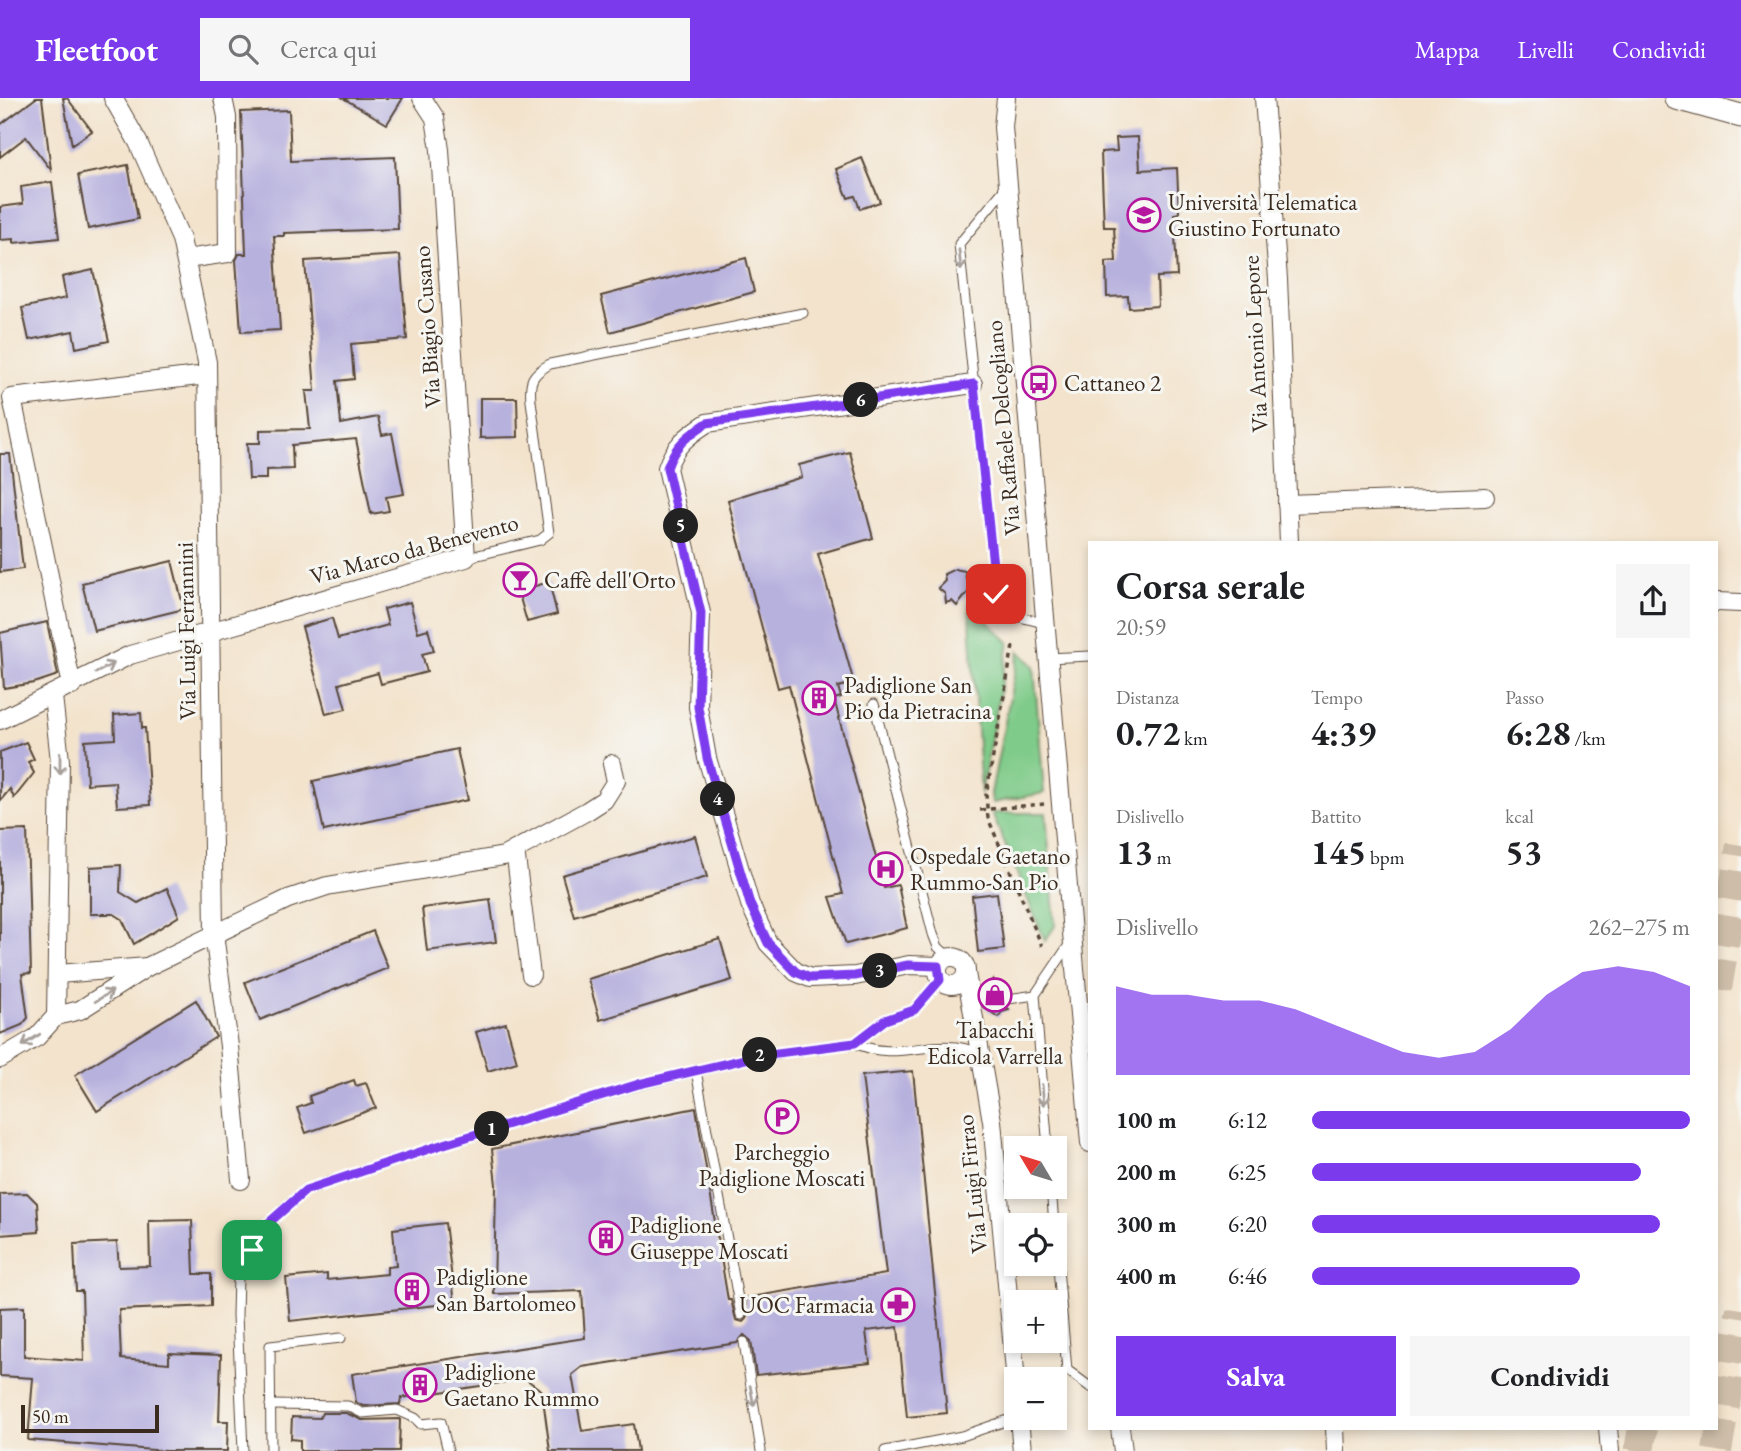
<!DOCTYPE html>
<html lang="it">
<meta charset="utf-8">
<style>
:root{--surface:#fff;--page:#f6f6f6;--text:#202124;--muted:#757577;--accent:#7c3aed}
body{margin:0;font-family:"EB Garamond",serif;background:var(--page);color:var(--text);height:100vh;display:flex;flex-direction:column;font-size:26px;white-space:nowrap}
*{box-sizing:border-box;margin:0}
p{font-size:23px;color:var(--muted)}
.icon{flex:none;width:38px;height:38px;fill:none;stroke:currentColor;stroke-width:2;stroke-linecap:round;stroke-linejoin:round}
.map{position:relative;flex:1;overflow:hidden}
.sheet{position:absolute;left:1088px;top:443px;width:630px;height:889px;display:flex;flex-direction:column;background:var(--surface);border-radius:0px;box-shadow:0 4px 10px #0003}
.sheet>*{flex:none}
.needle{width:46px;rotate:308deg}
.tools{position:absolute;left:1004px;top:1038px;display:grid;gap:14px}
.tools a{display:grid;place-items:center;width:63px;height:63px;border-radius:0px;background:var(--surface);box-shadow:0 4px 10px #0003;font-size:35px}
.scale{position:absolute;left:21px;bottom:18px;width:138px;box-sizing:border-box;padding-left:7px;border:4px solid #3b2a1e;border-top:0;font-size:19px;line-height:24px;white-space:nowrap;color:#3b2a1e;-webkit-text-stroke:5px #f6f6f2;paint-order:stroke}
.pin{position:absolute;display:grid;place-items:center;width:60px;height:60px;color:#fff;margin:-30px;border-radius:14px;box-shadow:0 4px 10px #0006}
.km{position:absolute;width:35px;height:35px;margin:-18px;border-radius:50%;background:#222;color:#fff;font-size:19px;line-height:35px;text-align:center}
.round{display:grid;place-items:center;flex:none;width:74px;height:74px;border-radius:0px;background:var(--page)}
.headline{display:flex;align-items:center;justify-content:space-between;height:119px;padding:0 28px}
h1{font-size:38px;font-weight:700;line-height:52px}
.stats{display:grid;grid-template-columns:repeat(3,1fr);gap:10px;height:119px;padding:7px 28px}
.stats div{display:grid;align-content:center}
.stats b{font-size:35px;font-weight:700}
.stats small{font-size:19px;font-weight:400}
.stats p{font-size:19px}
.chart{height:196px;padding:14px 28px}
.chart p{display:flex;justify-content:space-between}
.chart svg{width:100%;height:126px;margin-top:7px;fill:var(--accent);opacity:.7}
.action{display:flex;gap:14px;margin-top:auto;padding:14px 28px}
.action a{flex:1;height:80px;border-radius:0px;background:var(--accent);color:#fff;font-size:28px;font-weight:700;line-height:80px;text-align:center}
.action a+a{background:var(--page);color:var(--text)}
ul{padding:0 28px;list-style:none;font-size:23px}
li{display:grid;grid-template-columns:112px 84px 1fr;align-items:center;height:52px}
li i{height:18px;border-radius:9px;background:var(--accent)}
header{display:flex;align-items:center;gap:42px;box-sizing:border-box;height:98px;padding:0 35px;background:var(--accent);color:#fff}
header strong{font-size:33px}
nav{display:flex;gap:38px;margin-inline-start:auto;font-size:24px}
.search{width:490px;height:63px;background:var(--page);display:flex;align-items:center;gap:18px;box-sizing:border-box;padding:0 24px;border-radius:0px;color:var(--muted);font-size:26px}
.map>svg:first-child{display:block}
.green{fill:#7fcb89;stroke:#5d7a54;stroke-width:2}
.building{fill:#b7b1de}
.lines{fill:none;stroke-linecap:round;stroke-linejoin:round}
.trunk-tunnel{stroke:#cebea9;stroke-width:30;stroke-dasharray:30 15;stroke-linecap:butt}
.service-casing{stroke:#574638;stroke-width:11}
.minor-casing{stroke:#574638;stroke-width:20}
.tertiary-casing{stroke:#574638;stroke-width:25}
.path{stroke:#574638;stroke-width:3.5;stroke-dasharray:5 5;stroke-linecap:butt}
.service{stroke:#fff;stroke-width:9}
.minor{stroke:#fff;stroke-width:18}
.tertiary{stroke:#fff;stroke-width:23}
.oneway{stroke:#a79f9a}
.route-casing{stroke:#fff;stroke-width:14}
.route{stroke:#7c3aed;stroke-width:9}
.labels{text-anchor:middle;stroke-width:6;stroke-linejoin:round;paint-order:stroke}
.poi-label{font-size:23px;fill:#3b2a1e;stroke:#f6f6f2;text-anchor:start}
.street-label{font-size:23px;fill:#3b2a1e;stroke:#f6f6f2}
</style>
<header>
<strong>Fleetfoot</strong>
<div class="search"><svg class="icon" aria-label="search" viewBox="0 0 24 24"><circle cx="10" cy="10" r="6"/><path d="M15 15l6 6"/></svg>Cerca qui</div>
<nav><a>Mappa</a><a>Livelli</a><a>Condividi</a></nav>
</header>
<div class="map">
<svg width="1741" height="1353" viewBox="0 0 1741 1353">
<rect width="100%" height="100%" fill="#f6f6f2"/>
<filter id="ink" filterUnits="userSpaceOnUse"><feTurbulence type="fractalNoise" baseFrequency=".0143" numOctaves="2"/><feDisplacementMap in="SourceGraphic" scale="14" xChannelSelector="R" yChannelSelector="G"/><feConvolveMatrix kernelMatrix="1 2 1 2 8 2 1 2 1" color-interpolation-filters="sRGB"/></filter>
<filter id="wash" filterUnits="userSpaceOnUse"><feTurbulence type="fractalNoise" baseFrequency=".00686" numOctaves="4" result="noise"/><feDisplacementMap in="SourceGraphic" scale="28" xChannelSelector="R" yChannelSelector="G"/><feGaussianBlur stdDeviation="1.57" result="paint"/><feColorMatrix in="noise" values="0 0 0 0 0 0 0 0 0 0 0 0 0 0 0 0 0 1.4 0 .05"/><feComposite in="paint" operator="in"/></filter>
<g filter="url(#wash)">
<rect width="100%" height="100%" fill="#f3e3cc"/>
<g class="green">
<path d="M969,506L1009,544L981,696Z"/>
<path d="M1019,553L1034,568L1044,695L992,705L991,695Z"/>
<path d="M992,715H1046L1055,828L1045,843Z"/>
</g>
<g id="blocks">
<g class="building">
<path d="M36,0H42L51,72L26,39L0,59V27Z"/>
<path d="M63,0H67L92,33L72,47Z"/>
<path d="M343,0H403L387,26Z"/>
<path d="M289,12L291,63L395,59L398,131L284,135V138H274L280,232L241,234L236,162L239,156H246L241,14Z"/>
<path d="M1138,39L1140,72L1177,70L1179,115L1174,116L1177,178L1157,179L1158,208L1129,210L1128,198L1107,199L1106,164L1116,163L1114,129H1104L1101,54L1117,53L1116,40Z"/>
<path d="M862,60L880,104L860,111L855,98L848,100L836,71Z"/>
<path d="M128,67L138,121L88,131L78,77Z"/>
<path d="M52,84L59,140L14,145V141L0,142V109L23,106L21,89Z"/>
<path d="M400,157L407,241L351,246L354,281L337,283L341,326L378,319L382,337L392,335L404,396L386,399L389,413L371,416L356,341L292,347L293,371L266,372V381H249L247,345H260V332L310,331L306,293H315L305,163Z"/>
<path d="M746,160L754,194L610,234L601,198Z"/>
<path d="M93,172L109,243L76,250L73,233L29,242L22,210L66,200L62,179Z"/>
<path d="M480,300H517L518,339L480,340Z"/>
<path d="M850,354L873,440L818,456L854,585L838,589L841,599L834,601L884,790L898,787L907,830L846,846L830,799L843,796L789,587L778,590L728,402L802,379L799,367Z"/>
<path d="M0,356H10L23,471L0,474Z"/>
<path d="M172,463L184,511L94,533L82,485Z"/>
<path d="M955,471L965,473L966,481L974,487L957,508L952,503L946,505L945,496L938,490L945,483L944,476Z"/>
<path d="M549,484L557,516L527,524L518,493Z"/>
<path d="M410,504L418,534L428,531L434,553L422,556L427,574L381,586L378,575L339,586L346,611L326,616L302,529L332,520L338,541L388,527L384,511Z"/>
<path d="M47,524L58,577L34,585L4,590L0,535Z"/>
<path d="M141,615L142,630H145L150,707L117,709L115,684L87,686L85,643L115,641L114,617Z"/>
<path d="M26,644L34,661L28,664L34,675L14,700L10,691L0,703V654Z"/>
<path d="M457,651L468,702L324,733L313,683Z"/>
<path d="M27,732L31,875L22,876L28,920L22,927L0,936V733Z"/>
<path d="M695,738L707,779L574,818L562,777Z"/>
<path d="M121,767L120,794L138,805L167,790L179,818L134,846L122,821L114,816H90V769Z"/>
<path d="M997,795L1004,851L978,854L972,798Z"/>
<path d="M490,801L496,844L427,853L422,810Z"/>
<path d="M373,833L388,870L260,922L245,884Z"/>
<path d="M720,841L732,882L600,922L588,881Z"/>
<path d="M993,881L999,888L1006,886L1007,894L1001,901L1009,912L1002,914L998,919L984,909L982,894Z"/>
<path d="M196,902L216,939L97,1013L75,977Z"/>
<path d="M506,925L517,964L488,973L476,934Z"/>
<path d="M913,973L947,1315L907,1319L898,1229L866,1233L870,1265L756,1277L751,1243L744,1237L737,1245L582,1269L572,1277L582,1333L634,1326L638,1353H550L542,1293L526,1281L401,1300L400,1306L363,1308L356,1304L352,1276L585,1240L582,1193L494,1196L496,1087L492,1051L696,1010L728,1202H731L736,1222L743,1224L747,1220L745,1200L886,1176L862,978Z"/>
<path d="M354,982L356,988L366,985L376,1010L306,1035L297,1010L311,1005L309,998Z"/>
<path d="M27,1095L37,1105L39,1134L0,1137V1096Z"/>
<path d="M192,1122L194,1176H211V1208L119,1212L121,1261L169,1265V1255L221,1257L219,1323H228L227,1353H166L28,1342L33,1280L0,1278V1210L24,1209V1258L84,1263L82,1193H76L74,1146L117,1144L119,1169L150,1168L149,1123Z"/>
<path d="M445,1125L455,1205L290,1223L286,1180L327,1176V1182L387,1176V1169L396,1168L393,1131Z"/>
<path d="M322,1315H346L362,1322L400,1321L399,1353H300V1342L291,1341L292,1319L320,1320Z"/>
</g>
</g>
</g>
<g filter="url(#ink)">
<use href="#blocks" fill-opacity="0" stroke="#574638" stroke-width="2"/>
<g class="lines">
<g class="trunk-tunnel">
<path d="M1717,891L1741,747"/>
<path d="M1639,1353L1643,1330"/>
<path d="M1717,1353L1741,1211"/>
</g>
<defs>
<g id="service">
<path d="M1007,88L959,146L996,497L1011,517L1044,525"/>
<path d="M466,460L540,442L549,435L531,303C529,282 532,276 550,266L803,215"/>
<path d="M1047,560L1090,558"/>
<path d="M874,606L933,836L938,849L949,859"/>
<path d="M940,882L914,912L885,922L855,945C899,966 936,936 978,955"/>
<path d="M1008,901L1035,897"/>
<path d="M696,973L741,1217"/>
<path d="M1048,1050L1035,897L1071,844"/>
<path d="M1051,1088L1054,1127"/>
<path d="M1055,1136L1067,1272L1090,1289"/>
<path d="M744,1244L761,1353"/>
<path d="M270,1307L348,1308L362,1315L397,1312L415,1320L421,1326L441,1324L448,1353"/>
<path d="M243,1353L237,1217L238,1178L264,1129L306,1092L441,1047L639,987L762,957L855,945"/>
<path d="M271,1353L270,1248L341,1240"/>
<path d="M885,1353L962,1338L1017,1319"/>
</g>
<g id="minor">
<path d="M113,0L138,44L181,141L207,264L214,836L229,948L241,1082"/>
<path d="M1006,0L1003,29L1090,1045"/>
<path d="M1264,0L1278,181L1289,444"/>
<path d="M186,161L228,155L227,19L223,0"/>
<path d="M1287,406L1485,399"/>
<path d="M1717,504L1741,505"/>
<path d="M72,588L12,300L207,277"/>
<path d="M0,622L130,557L466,460L440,52L435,20L422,0"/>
<path d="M515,752L531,877"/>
<circle cx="952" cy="873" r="14"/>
<path d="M938,868L909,867L855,878L810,880L796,874L768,845L750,806L707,660L698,609L701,515L667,370C675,347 687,338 707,325L973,286"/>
<path d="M966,875L992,1023L1017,1295"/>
<path d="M58,876L147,869"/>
<path d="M56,918L80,912L147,869L288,801L327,788L504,758L587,713L604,702L616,683L612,666"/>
<path d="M0,961L37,939L56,918L60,663L53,598"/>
<path d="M1019,1320L1022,1353"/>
<path d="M1120,1330L1123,1353"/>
<path d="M1335,1330L1336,1353"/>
<path d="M1608,1330L1610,1353"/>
</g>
<path id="tertiary" d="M1676,0L1741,18"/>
</defs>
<use href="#service" class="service-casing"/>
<use href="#minor" class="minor-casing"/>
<use href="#tertiary" class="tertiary-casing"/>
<g class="path">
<path d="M1013,548L986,697L988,720L1042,848"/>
<path d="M980,712L1044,706"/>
</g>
<use href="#service" class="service"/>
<use href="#minor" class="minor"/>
<use href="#tertiary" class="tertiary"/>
</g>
<defs><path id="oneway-shaft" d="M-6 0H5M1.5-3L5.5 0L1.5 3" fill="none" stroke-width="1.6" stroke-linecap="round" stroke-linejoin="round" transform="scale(1.75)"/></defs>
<g class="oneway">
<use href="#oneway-shaft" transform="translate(960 162) rotate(84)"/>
<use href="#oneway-shaft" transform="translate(105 570) rotate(-28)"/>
<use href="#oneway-shaft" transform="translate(60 666) rotate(90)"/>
<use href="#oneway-shaft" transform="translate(104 898) rotate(-32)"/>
<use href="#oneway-shaft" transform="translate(31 942) rotate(147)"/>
<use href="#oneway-shaft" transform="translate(1043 997) rotate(85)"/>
<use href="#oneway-shaft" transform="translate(752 1298) rotate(80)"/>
</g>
</g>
<g class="lines" filter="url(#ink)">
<defs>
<path id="route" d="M252,1152L264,1129L306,1092L441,1047L639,986L762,957L855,945L885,922L914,912L940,882L938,868L908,867L855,878L810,880L796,874L768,845L750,806L707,660L698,609L701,515L667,370C675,347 687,338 707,325L974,286L996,496"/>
</defs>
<use href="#route" class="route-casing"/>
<use href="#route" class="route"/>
</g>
<defs>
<symbol id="university-ring" viewBox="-11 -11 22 22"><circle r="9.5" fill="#f6f6f2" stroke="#b5179e" stroke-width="1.5"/><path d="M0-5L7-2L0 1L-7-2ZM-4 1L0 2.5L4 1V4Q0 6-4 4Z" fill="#b5179e"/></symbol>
<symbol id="bus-ring" viewBox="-11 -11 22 22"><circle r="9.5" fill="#f6f6f2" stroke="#b5179e" stroke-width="1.5"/><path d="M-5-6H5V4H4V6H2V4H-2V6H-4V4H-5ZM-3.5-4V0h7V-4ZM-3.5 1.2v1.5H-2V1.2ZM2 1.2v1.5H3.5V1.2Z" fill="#b5179e"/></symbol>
<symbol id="bar-ring" viewBox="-11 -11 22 22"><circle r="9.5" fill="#f6f6f2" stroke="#b5179e" stroke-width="1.5"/><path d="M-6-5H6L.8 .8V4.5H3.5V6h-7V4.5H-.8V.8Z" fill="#b5179e"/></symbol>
<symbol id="building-ring" viewBox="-11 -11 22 22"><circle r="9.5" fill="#f6f6f2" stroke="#b5179e" stroke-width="1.5"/><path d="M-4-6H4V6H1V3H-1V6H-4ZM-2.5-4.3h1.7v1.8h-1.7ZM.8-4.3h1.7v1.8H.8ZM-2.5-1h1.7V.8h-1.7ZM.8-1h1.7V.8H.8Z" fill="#b5179e"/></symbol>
<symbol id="hospital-ring" viewBox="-11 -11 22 22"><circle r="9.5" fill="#f6f6f2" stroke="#b5179e" stroke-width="1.5"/><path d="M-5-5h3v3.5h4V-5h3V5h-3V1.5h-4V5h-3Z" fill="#b5179e"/></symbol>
<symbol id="shop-ring" viewBox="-11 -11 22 22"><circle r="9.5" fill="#f6f6f2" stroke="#b5179e" stroke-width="1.5"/><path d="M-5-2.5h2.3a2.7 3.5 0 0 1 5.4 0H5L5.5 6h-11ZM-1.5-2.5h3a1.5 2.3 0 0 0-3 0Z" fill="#b5179e"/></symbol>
<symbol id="parking-ring" viewBox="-11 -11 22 22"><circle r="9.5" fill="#f6f6f2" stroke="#b5179e" stroke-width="1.5"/><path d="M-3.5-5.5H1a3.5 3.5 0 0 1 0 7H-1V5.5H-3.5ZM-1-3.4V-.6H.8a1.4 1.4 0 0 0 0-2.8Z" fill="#b5179e"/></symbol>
<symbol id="pharmacy-ring" viewBox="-11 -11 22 22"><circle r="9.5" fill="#f6f6f2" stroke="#b5179e" stroke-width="1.5"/><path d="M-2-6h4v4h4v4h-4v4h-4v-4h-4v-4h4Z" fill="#b5179e"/></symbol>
</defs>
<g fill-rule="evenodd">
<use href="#university-ring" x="1125" y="98" width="38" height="38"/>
<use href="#bus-ring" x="1020" y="266" width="38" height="38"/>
<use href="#bar-ring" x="501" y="463" width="38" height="38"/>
<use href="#building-ring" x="800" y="581" width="38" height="38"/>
<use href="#hospital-ring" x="867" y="752" width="38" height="38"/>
<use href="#shop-ring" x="976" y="878" width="38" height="38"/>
<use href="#parking-ring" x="763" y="1000" width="38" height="38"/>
<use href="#building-ring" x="587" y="1121" width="38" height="38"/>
<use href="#building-ring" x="393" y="1173" width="38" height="38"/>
<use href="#pharmacy-ring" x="879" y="1188" width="38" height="38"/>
<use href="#building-ring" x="401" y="1268" width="38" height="38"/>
</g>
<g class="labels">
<g class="poi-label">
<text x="1168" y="112">Università Telematica<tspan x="1168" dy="26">Giustino Fortunato</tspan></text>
<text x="1064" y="293">Cattaneo 2</text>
<text x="544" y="490">Caffè dell'Orto</text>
<text x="844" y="595">Padiglione San<tspan x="844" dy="26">Pio da Pietracina</tspan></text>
<text x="910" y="766">Ospedale Gaetano<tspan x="910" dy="26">Rummo-San Pio</tspan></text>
<text x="995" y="940" text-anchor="middle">Tabacchi<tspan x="995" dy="26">Edicola Varrella</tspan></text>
<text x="782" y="1062" text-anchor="middle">Parcheggio<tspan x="782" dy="26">Padiglione Moscati</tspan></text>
<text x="630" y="1135">Padiglione<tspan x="630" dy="26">Giuseppe Moscati</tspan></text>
<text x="436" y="1187">Padiglione<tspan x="436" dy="26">San Bartolomeo</tspan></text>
<text x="874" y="1215" text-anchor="end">UOC Farmacia</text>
<text x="444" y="1282">Padiglione<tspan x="444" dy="26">Gaetano Rummo</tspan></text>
</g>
<g class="street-label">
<text transform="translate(427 229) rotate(-94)" y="8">Via Biagio Cusano</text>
<text transform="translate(1255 246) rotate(-93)" y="8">Via Antonio Lepore</text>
<text transform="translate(1003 330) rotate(-95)" y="8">Via Raffaele Delcogliano</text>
<text transform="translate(414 451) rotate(-15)" y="8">Via Marco da Benevento</text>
<text transform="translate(186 533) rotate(-91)" y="8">Via Luigi Ferrannini</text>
<text transform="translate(972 1086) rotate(-96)" y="8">Via Luigi Firrao</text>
</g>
</g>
</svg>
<div class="tools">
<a><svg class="needle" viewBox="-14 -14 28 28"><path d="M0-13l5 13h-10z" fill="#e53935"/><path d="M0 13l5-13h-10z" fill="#757577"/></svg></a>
<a><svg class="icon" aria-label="locate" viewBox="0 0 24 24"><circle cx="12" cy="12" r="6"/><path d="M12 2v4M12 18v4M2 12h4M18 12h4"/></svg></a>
<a>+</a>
<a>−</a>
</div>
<div class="scale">50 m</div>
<div class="pin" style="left:252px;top:1152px;background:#1e9e55"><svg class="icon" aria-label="arrive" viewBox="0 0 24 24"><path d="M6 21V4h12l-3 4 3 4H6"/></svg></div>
<div class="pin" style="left:996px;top:496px;background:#d93025"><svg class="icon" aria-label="check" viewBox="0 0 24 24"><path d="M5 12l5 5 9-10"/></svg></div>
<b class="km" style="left:492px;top:1031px">1</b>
<b class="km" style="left:760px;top:957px">2</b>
<b class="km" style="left:880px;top:873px">3</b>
<b class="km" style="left:718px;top:701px">4</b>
<b class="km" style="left:681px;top:428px">5</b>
<b class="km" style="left:861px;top:302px">6</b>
<section class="sheet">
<div class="headline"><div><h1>Corsa serale</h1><p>20:59</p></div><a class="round"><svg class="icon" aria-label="share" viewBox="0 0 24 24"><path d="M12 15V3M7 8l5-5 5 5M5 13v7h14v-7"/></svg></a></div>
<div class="stats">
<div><p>Distanza</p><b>0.72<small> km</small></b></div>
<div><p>Tempo</p><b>4:39</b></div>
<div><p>Passo</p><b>6:28<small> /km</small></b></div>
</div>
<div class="stats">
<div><p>Dislivello</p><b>13<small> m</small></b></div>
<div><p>Battito</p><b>145<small> bpm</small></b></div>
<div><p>kcal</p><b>53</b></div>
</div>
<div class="chart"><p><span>Dislivello</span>262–275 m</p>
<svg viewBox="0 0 160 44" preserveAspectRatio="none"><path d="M0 44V13L10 16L20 16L30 18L40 18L50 21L60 26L70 31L80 36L90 38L100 36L110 28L120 16L130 8L140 6L150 8L160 13V44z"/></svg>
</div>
<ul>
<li><b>100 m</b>6:12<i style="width:100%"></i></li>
<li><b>200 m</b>6:25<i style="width:87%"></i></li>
<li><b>300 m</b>6:20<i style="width:92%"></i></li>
<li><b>400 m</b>6:46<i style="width:71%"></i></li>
</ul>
<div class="action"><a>Salva</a><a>Condividi</a></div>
</section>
</div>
